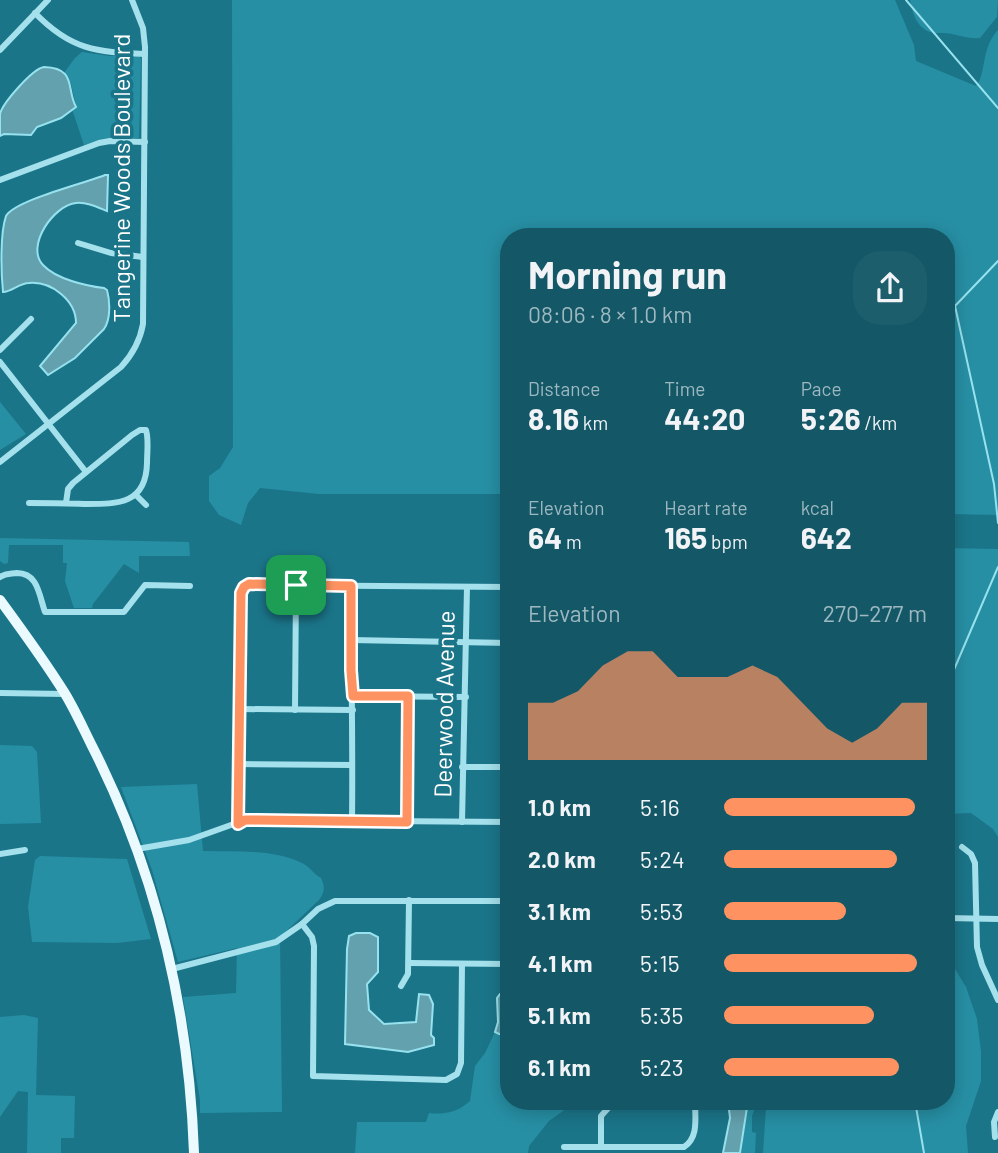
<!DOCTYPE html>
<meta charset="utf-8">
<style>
:root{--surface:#145867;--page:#1d5e6d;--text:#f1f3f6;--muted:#9db8c0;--accent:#fe9361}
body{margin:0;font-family:Barlow,sans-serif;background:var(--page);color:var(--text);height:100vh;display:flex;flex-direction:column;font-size:26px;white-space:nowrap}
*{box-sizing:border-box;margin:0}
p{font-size:23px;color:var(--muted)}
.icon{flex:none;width:38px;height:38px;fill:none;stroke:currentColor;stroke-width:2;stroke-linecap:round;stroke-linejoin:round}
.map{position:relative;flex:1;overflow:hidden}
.drawer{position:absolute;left:500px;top:228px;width:455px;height:882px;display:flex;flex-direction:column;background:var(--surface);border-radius:28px;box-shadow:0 4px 18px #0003}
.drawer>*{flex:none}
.pin{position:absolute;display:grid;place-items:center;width:60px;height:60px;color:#fff;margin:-30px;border-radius:14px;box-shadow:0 4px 10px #0006}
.round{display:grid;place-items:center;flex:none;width:74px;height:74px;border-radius:28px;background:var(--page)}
.summary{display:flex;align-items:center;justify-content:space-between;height:119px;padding:0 28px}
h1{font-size:38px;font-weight:700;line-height:52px}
.figures{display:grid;grid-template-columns:repeat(3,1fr);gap:10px;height:119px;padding:7px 28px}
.figures div{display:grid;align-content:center}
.figures b{font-size:30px;font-weight:700}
.figures small{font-size:19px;font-weight:400}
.figures p{font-size:19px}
.chart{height:196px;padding:14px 28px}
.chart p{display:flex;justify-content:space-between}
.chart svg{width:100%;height:126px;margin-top:7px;fill:var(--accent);opacity:.7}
ul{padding:0 28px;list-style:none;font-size:23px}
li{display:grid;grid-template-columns:112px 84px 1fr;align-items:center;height:52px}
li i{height:18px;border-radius:9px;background:var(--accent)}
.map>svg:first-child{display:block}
.green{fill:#278fa4}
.water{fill:#63a1ae;stroke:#97e2ee;stroke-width:2}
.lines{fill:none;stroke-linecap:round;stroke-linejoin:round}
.stream{stroke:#97e2ee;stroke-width:2}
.minor{stroke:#a4e1ec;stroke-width:6}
.primary{stroke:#eafaff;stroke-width:10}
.route-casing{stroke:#fff;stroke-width:14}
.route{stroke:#fe9361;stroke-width:9}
.labels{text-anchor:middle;stroke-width:7;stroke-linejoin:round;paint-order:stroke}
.street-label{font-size:24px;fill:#fff;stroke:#1b7589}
</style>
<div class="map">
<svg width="998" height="1153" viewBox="0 0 998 1153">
<rect width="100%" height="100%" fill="#1b7589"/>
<g class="green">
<path d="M232,0H895L914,45L916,61L976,86C986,76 981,47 998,30V515L947,514V236H509V494H319L260,488L248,503L241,525L219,515L209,501V476L220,468L233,447Z"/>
<path d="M910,0H998L997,17L980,38C969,39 962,36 952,34C945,32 937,34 930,32C917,28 912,12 910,0Z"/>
<path d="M82,52L109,56H139L141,59L139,138L105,139L84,145L72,109L76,105L71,84L64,73L75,58Z"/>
<path d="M0,402L26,434L0,450Z"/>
<path d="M0,538L189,542L190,556H139V573L124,564L93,604L92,608H74L65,581L67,563H63V545H9L8,563L4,564L0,561Z"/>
<path d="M947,548L998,549V837L993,829L971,813L947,814Z"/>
<path d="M0,745L32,746L37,752L41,823L0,824Z"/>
<path d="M197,784L203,851C235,852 270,849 300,862C310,866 312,873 321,878C325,887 325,892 319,900L280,937L282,1112L200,1113V1100L183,997L236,993L237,948L178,962L152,870L121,787Z"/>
<path d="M40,856L127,859L151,939L117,943L32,942L28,907L35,860Z"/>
<path d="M947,941L955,969L966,987L977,1019L981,1051V1081L966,1126L968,1153H763L766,1107L770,1101H947Z"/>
<path d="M24,1015L38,1018L36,1095L75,1096L74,1138H61V1153H27L28,1092L18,1091L0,1117V1017Z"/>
<path d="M495,1032L499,1034H509V1101H577L549,1121L529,1146L528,1153H355L357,1122H426L429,1113C444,1115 458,1112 470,1101L475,1066L485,1053Z"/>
<path d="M748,1101H757L752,1116V1132L756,1133L755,1153H741Z"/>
</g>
<g class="water">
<path d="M44,67C77,68 66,89 76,107L61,118L37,127L31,135L4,134L0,136C0,129 0,121 0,114C2,104 32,69 44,67Z"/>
<path d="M105,175H108L107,211C97,207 87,202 76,203C54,205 25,246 43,265C56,279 86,286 104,288L107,290C110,301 111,319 104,329L75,358L48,375L40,366L76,323C76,301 52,281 29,283C19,283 12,292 3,292C1,272 0,233 6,216C15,200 86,183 105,175Z"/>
<path d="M356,933H370L378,937V972L367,984L369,1010L384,1024L416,1022L419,994L429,995L433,1004L431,1035L434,1038V1045L408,1052L345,1044L347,949L349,936Z"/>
<path d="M509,993V1034H499L495,1032L498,1022L497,998L500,994Z"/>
<path d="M728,1101H748L740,1153H723L730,1118Z"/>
</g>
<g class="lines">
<g class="stream">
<path d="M906,0L998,108"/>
<path d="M998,261L955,306L994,484L998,523"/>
<path d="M947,686L998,567"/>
<path d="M915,1101L924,1153"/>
</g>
<g class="minor">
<path d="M35,13C71,50 96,52 145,54"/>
<path d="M0,50L48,0"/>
<path d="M0,180L99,143L110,141L145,142"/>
<path d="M78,243L111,253L143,257"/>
<path d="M0,350L31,319"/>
<path d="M0,362L86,472"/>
<path d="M0,462L121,367C133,354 140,341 143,324L145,47L143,28L132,0"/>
<path d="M136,495L146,505"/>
<path d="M29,503C48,503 66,503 84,504C117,504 146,505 147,463C147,452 149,440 146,430H140L132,435L73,483L68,489L66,503"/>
<path d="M0,577C6,573 10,574 17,573C38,573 39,595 45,612H124L145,585L190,586"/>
<path d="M351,586C351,664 353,742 352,820"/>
<path d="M351,640L509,643"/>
<path d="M0,693L65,694"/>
<path d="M353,696L466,697"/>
<path d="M240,709L353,710"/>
<path d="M295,710L296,585"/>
<path d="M238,764L352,765"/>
<path d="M462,767H509"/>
<path d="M407,822L408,696"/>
<path d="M462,822L467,587"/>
<path d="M238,824L241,593L244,587L249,585L509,587"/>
<path d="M962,847L971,854L975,863L977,947L982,965L998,1000"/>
<path d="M137,849L189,840L245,820L509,822"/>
<path d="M0,854L25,850"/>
<path d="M947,918L998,919"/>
<path d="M302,924L312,937L314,946L313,1076L446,1080L457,1074L461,1063L462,964"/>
<path d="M409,963L509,964"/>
<path d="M172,969L276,942L302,924L318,909L335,901H509"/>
<path d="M401,986L408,974L409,900"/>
<path d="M995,1137L994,1122L998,1112"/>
<path d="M564,1147H684C699,1137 695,1118 695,1101"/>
<path d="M601,1147V1116L611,1105L695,1104"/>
</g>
<path class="primary" d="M0,600C22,630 44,660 64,692C74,708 82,726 91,744C156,871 189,1010 194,1153"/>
</g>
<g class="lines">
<defs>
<path id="route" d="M249,584L351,586V670L353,696H408L407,822L258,820H245L238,824L241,593L244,587Z"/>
</defs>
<use href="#route" class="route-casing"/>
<use href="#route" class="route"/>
</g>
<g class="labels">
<g class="street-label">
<text transform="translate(122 178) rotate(-90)" y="8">Tangerine Woods Boulevard</text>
<text transform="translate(445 704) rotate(-89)" y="8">Deerwood Avenue</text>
</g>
</g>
</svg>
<div class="pin" style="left:296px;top:585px;background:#1e9e55"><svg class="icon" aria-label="arrive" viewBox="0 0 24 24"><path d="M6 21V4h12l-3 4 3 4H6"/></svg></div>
<section class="drawer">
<div class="summary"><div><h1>Morning run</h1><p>08:06 · 8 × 1.0 km</p></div><a class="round"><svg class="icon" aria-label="share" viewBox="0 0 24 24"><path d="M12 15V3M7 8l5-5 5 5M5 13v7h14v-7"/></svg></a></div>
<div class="figures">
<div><p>Distance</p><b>8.16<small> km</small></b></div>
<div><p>Time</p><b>44:20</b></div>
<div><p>Pace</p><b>5:26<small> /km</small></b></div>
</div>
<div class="figures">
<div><p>Elevation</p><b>64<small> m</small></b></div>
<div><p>Heart rate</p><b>165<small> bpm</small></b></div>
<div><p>kcal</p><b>642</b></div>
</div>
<div class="chart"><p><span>Elevation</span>270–277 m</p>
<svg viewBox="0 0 160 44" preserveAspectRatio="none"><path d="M0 44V24L10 24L20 20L30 11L40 6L50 6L60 15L70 15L80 15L90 11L100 15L110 24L120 33L130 38L140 33L150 24L160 24V44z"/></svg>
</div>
<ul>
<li><b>1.0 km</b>5:16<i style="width:94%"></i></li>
<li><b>2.0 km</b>5:24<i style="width:85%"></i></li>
<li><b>3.1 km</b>5:53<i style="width:60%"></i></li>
<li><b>4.1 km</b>5:15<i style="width:95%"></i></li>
<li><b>5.1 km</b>5:35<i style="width:74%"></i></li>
<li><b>6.1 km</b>5:23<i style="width:86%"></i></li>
</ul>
</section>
</div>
